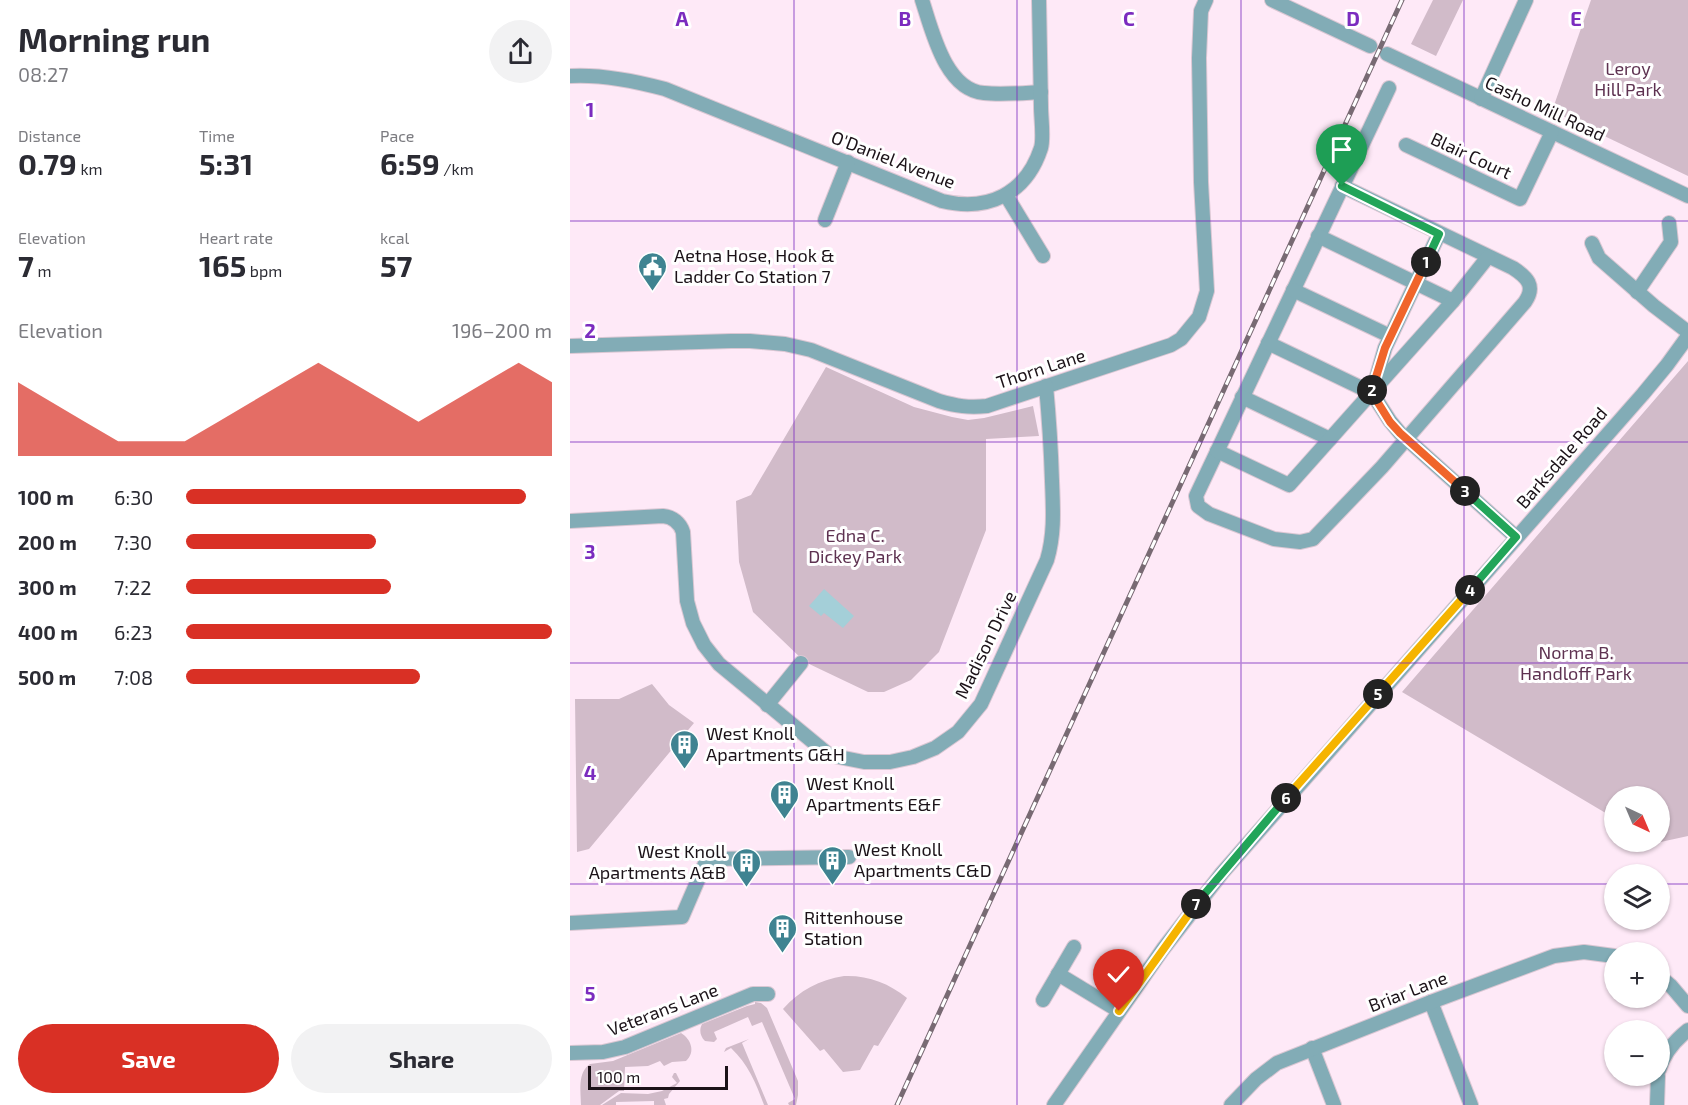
<!DOCTYPE html>
<meta charset="utf-8">
<style>
:root{--surface:#fff;--page:#f2f2f3;--text:#2b2b33;--muted:#7c7c81;--accent:#d93025}
body{margin:0;font-family:"Exo 2",sans-serif;background:var(--page);color:var(--text);height:100vh;display:flex;flex-direction:column;font-size:22px;white-space:nowrap}
*{box-sizing:border-box;margin:0}
p{font-size:20px;color:var(--muted)}
.icon{flex:none;width:33px;height:33px;fill:none;stroke:currentColor;stroke-width:2;stroke-linecap:round;stroke-linejoin:round}
.map{position:relative;flex:1;overflow:hidden}
.panel{display:flex;flex-direction:column;background:var(--surface);width:570px}
.panel>*{flex:none}
.needle{width:39px;rotate:136deg}
.fabs{position:absolute;left:1034px;top:786px;display:grid;gap:12px}
.fabs a{display:grid;place-items:center;width:66px;height:66px;border-radius:50%;background:var(--surface);box-shadow:0 2px 4px #0004;font-size:30px}
.scale{position:absolute;left:18px;bottom:15px;width:140px;box-sizing:border-box;padding-left:6px;border:3px solid #1b1218;border-top:0;font-size:16px;line-height:21px;white-space:nowrap;color:#1b1218;-webkit-text-stroke:4px #fff;paint-order:stroke}
.pin{position:absolute;display:grid;place-items:center;width:51px;height:51px;color:#fff;margin:-62px -26px;border-radius:50% 50% 50% 0;rotate:-45deg;box-shadow:0 0 6px #0007}
.pin .icon{rotate:45deg}
.km{position:absolute;width:30px;height:30px;margin:-15px;border-radius:50%;background:#222;color:#fff;font-size:16px;line-height:30px;text-align:center}
.round{display:grid;place-items:center;flex:none;width:63px;height:63px;border-radius:32px;background:var(--page)}
.headline{display:flex;align-items:center;justify-content:space-between;height:102px;padding:0 18px}
h1{font-size:33px;font-weight:700;line-height:45px}
.stats{display:grid;grid-template-columns:repeat(3,1fr);gap:9px;height:102px;padding:6px 18px}
.stats div{display:grid;align-content:center}
.stats b{font-size:30px;font-weight:700}
.stats small{font-size:16px;font-weight:400}
.stats p{font-size:16px}
.chart{height:168px;padding:12px 18px}
.chart p{display:flex;justify-content:space-between}
.chart svg{width:100%;height:108px;margin-top:6px;fill:var(--accent);opacity:.7}
.button{display:flex;gap:12px;margin-top:auto;padding:12px 18px}
.button a{flex:1;height:69px;border-radius:36px;background:var(--accent);color:#fff;font-size:24px;font-weight:700;line-height:69px;text-align:center}
.button a+a{background:var(--page);color:var(--text)}
ul{padding:0 18px;list-style:none;font-size:20px}
li{display:grid;grid-template-columns:96px 72px 1fr;align-items:center;height:45px}
li i{height:15px;border-radius:8px;background:var(--accent)}
main{display:flex;flex:1;min-height:0}
.map>svg:first-child{display:block}
.green{fill:#d1bbc9}
.water{fill:#a4cfd8}
.lines{fill:none;stroke-linecap:round;stroke-linejoin:round}
.minor-casing{stroke:#dac7d3;stroke-width:16}
.minor{stroke:#82acb6;stroke-width:14}
.rail-casing{stroke:#786a73;stroke-width:5}
.rail{stroke:#fff;stroke-width:3;stroke-dasharray:9;stroke-linecap:butt}
.split-1-casing{stroke:#fff;stroke-width:12}
.split-2-casing{stroke:#fff;stroke-width:12}
.split-3-casing{stroke:#fff;stroke-width:12}
.split-4-casing{stroke:#fff;stroke-width:12}
.split-5-casing{stroke:#fff;stroke-width:12}
.split-6-casing{stroke:#fff;stroke-width:12}
.split-7-casing{stroke:#fff;stroke-width:12}
.split-8-casing{stroke:#fff;stroke-width:12}
.split-1{stroke:#22a559;stroke-width:8}
.split-2{stroke:#f0652b;stroke-width:8}
.split-3{stroke:#f0652b;stroke-width:8}
.split-4{stroke:#22a559;stroke-width:8}
.split-5{stroke:#f5b400;stroke-width:8}
.split-6{stroke:#f5b400;stroke-width:8}
.split-7{stroke:#22a559;stroke-width:8}
.split-8{stroke:#f5b400;stroke-width:8}
.grid{fill:none;stroke:#7b2cbf;stroke-width:1.5;stroke-opacity:0.55}
.labels{text-anchor:middle;stroke-width:6;stroke-linejoin:round;paint-order:stroke}
.park-label{font-size:18px;fill:#5e3251;stroke:#fff}
.street-label{font-size:18px;fill:#1b1218;stroke:#fff}
.poi-label{font-size:18px;fill:#1b1218;stroke:#fff;text-anchor:start}
.grid-label{font-size:20px;text-anchor:middle;font-weight:bold;fill:#7b2cbf;stroke:#fff;stroke-width:6;stroke-linejoin:round;paint-order:stroke}
</style>
<main>
<section class="panel">
<div class="headline"><div><h1>Morning run</h1><p>08:27</p></div><a class="round"><svg class="icon" aria-label="share" viewBox="0 0 24 24"><path d="M12 15V3M7 8l5-5 5 5M5 13v7h14v-7"/></svg></a></div>
<div class="stats">
<div><p>Distance</p><b>0.79<small> km</small></b></div>
<div><p>Time</p><b>5:31</b></div>
<div><p>Pace</p><b>6:59<small> /km</small></b></div>
</div>
<div class="stats">
<div><p>Elevation</p><b>7<small> m</small></b></div>
<div><p>Heart rate</p><b>165<small> bpm</small></b></div>
<div><p>kcal</p><b>57</b></div>
</div>
<div class="chart"><p><span>Elevation</span>196–200 m</p>
<svg viewBox="0 0 160 44" preserveAspectRatio="none"><path d="M0 44V14L10 22L20 30L30 38L40 38L50 38L60 30L70 22L80 14L90 6L100 14L110 22L120 30L130 22L140 14L150 6L160 14V44z"/></svg>
</div>
<ul>
<li><b>100 m</b>6:30<i style="width:93%"></i></li>
<li><b>200 m</b>7:30<i style="width:52%"></i></li>
<li><b>300 m</b>7:22<i style="width:56%"></i></li>
<li><b>400 m</b>6:23<i style="width:100%"></i></li>
<li><b>500 m</b>7:08<i style="width:64%"></i></li>
</ul>
<div class="button"><a>Save</a><a>Share</a></div>
</section>
<div class="map">
<svg width="1118" height="1105" viewBox="0 0 1118 1105">
<rect width="100%" height="100%" fill="#fee9f7"/>
<g class="green">
<path d="M863,0H893L866,56L841,44Z"/>
<path d="M1021,0H1118V176L982,111Z"/>
<path d="M1118,361V836L1086,843L1083,842H1089V796H1044V818L832,692Z"/>
<path d="M256,367L344,407L382,417L398,420L414,418L463,406L469,436L416,439V530L369,652L341,680L314,692H298L235,662L183,612L169,562L166,501L181,495Z"/>
<path d="M82,684L99,705L124,723L19,849L7,852L5,699H49Z"/>
<path d="M274,976C297,975 319,983 337,998L308,1046L304,1045L290,1070L273,1072L254,1049L250,1051L213,1009C230,990 249,980 274,976Z"/>
<path d="M185,1002L191,1003L197,1008L228,1081V1095L226,1105H219L218,1103L225,1099L192,1022L182,1026L178,1017L144,1032L147,1039L144,1042L135,1041C130,1036 129,1030 132,1024L177,1006L185,1004Z"/>
<path d="M111,1033C121,1039 126,1052 116,1061L102,1062L94,1066L90,1061L78,1066L55,1067L54,1091H49L30,1105H11C11,1091 7,1073 20,1064L43,1061Z"/>
<path d="M179,1039L172,1043L198,1105H194C186,1083 178,1064 161,1048L154,1052L156,1048Z"/>
<path d="M104,1073H106L110,1081L99,1094L98,1098L94,1099L96,1105H84V1101L46,1102V1105H32L51,1093L78,1094L92,1091L107,1083L102,1077Z"/>
</g>
<path class="water" d="M254,589L284,616L273,628L254,613L251,616L239,606Z"/>
<g class="lines">
<defs>
<g id="minor">
<path d="M352,0C362,30 375,90 414,93C432,95 452,93 471,92"/>
<path d="M702,0L800,46"/>
<path d="M817,54L1118,196"/>
<path d="M0,76C32,74 65,81 95,89L372,201C418,212 456,194 471,148C474,138 471,118 471,107C470,71 470,36 469,0"/>
<path d="M911,99L956,0"/>
<path d="M836,145L950,199L982,132"/>
<path d="M772,186L943,268C957,277 966,286 955,302L812,467L743,539L730,542L704,539L639,514L628,506L626,496L819,88"/>
<path d="M436,195L473,256"/>
<path d="M255,220L278,162"/>
<path d="M869,234L815,348L802,393L820,421L830,433L946,537"/>
<path d="M748,236L883,301"/>
<path d="M1022,243L1029,258L1084,306L1118,332"/>
<path d="M723,290L820,336"/>
<path d="M1067,292L1101,242L1099,223"/>
<path d="M698,343L802,393"/>
<path d="M0,346L161,341H180L215,344L241,350L369,401C386,406 399,408 417,406L601,345L611,339L629,317L637,291L631,182L629,58L631,11L636,0"/>
<path d="M672,397L760,439"/>
<path d="M647,451L719,485L883,301L918,257"/>
<path d="M0,521L93,516C103,517 110,523 113,532L117,601L123,623L134,645L149,664L259,755L294,762H320L343,757L365,748L388,732L411,704L477,560C485,533 483,508 482,481C481,449 479,418 476,386"/>
<path d="M197,705L231,663"/>
<path d="M0,923L112,917L137,859L279,857"/>
<path d="M488,974L549,1011"/>
<path d="M1089,976L1101,986L1118,1006"/>
<path d="M473,1000L504,947"/>
<path d="M861,1002L901,1105"/>
<path d="M742,1048L764,1105"/>
<path d="M0,1053L33,1052L55,1047L183,994H198"/>
<path d="M1089,1070C1094,1053 1104,1041 1118,1030"/>
<path d="M484,1105L593,949L652,873L1073,394L1097,365L1118,336"/>
<path d="M661,1105L686,1079L707,1063L861,1002L984,956L1014,952L1044,956"/>
<path d="M1087,1105L1088,1076"/>
</g>
</defs>
<use href="#minor" class="minor-casing"/>
<use href="#minor" class="minor"/>
<defs>
<path id="rail" d="M327,1105L832,0"/>
</defs>
<use href="#rail" class="rail-casing"/>
<use href="#rail" class="rail"/>
</g>
<g class="lines">
<defs>
<path id="split-1" d="M772,186L869,234L856,262"/>
<path id="split-2" d="M802,390L815,348L856,262"/>
<path id="split-3" d="M802,390V393L820,422L830,433L895,491"/>
<path id="split-4" d="M895,491L946,537L900,590"/>
<path id="split-5" d="M808,694L900,590"/>
<path id="split-6" d="M716,798L808,694"/>
<path id="split-7" d="M626,904L716,798"/>
<path id="split-8" d="M549,1011L626,904"/>
</defs>
<use href="#split-1" class="split-1-casing"/>
<use href="#split-2" class="split-2-casing"/>
<use href="#split-3" class="split-3-casing"/>
<use href="#split-4" class="split-4-casing"/>
<use href="#split-5" class="split-5-casing"/>
<use href="#split-6" class="split-6-casing"/>
<use href="#split-7" class="split-7-casing"/>
<use href="#split-8" class="split-8-casing"/>
<use href="#split-1" class="split-1"/>
<use href="#split-2" class="split-2"/>
<use href="#split-3" class="split-3"/>
<use href="#split-4" class="split-4"/>
<use href="#split-5" class="split-5"/>
<use href="#split-6" class="split-6"/>
<use href="#split-7" class="split-7"/>
<use href="#split-8" class="split-8"/>
</g>
<path class="grid" d="M224,0V1105M447,0V1105M671,0V1105M894,0V1105M0,221H1118M0,442H1118M0,663H1118M0,884H1044M1089,884H1118"/>
<defs>
<symbol id="civic-pin" viewBox="-11 -11 22 30"><path d="M0 17L-7.5 6A9.5 9.5 0 1 1 7.5 6Z" fill="#3f8391" stroke="#fff"/><path d="M-.6-6.5H3V-4.5H.6V-3L4-1V1h2V6H-6V1h2V-1L-.6-3ZM-1.2 2.5V6h2.4V2.5Z" fill="#fff"/></symbol>
<symbol id="building-pin" viewBox="-11 -11 22 30"><path d="M0 17L-7.5 6A9.5 9.5 0 1 1 7.5 6Z" fill="#3f8391" stroke="#fff"/><path d="M-4-6H4V6H1V3H-1V6H-4ZM-2.5-4.3h1.7v1.8h-1.7ZM.8-4.3h1.7v1.8H.8ZM-2.5-1h1.7V.8h-1.7ZM.8-1h1.7V.8H.8Z" fill="#fff"/></symbol>
</defs>
<g fill-rule="evenodd">
<use href="#civic-pin" x="66" y="250" width="33" height="45"/>
<use href="#building-pin" x="98" y="728" width="33" height="45"/>
<use href="#building-pin" x="198" y="778" width="33" height="45"/>
<use href="#building-pin" x="246" y="844" width="33" height="45"/>
<use href="#building-pin" x="160" y="846" width="33" height="45"/>
<use href="#building-pin" x="196" y="912" width="33" height="45"/>
</g>
<g class="labels">
<g class="park-label">
<text x="1058" y="75">Leroy<tspan x="1058" dy="21">Hill Park</tspan></text>
<text x="285" y="542">Edna C.<tspan x="285" dy="21">Dickey Park</tspan></text>
<text x="1006" y="659">Norma B.<tspan x="1006" dy="21">Handloff Park</tspan></text>
</g>
<g class="street-label">
<text transform="translate(975 109) rotate(25)" y="6">Casho Mill Road</text>
<text transform="translate(901 156) rotate(25)" y="6">Blair Court</text>
<text transform="translate(323 160) rotate(21)" y="6">O'Daniel Avenue</text>
<text transform="translate(471 369) rotate(-18)" y="6">Thorn Lane</text>
<text transform="translate(992 458) rotate(-49)" y="6">Barksdale Road</text>
<text transform="translate(416 645) rotate(-64)" y="6">Madison Drive</text>
<text transform="translate(838 992) rotate(-21)" y="6">Briar Lane</text>
<text transform="translate(93 1010) rotate(-21)" y="6">Veterans Lane</text>
</g>
<g class="poi-label">
<text x="104" y="262">Aetna Hose, Hook &amp;<tspan x="104" dy="21">Ladder Co Station 7</tspan></text>
<text x="136" y="740">West Knoll<tspan x="136" dy="21">Apartments G&amp;H</tspan></text>
<text x="236" y="790">West Knoll<tspan x="236" dy="21">Apartments E&amp;F</tspan></text>
<text x="284" y="856">West Knoll<tspan x="284" dy="21">Apartments C&amp;D</tspan></text>
<text x="156" y="858" text-anchor="end">West Knoll<tspan x="156" dy="21">Apartments A&amp;B</tspan></text>
<text x="234" y="924">Rittenhouse<tspan x="234" dy="21">Station</tspan></text>
</g>
</g>
<g class="grid-label">
<text x="112" y="26">A</text>
<text x="335" y="26">B</text>
<text x="559" y="26">C</text>
<text x="783" y="26">D</text>
<text x="1006" y="26">E</text>
<text x="20" y="117">1</text>
<text x="20" y="338">2</text>
<text x="20" y="559">3</text>
<text x="20" y="780">4</text>
<text x="20" y="1001">5</text>
</g>
</svg>
<div class="fabs">
<a><svg class="needle" viewBox="-14 -14 28 28"><path d="M0-13l5 13h-10z" fill="#e53935"/><path d="M0 13l5-13h-10z" fill="#7c7c81"/></svg></a>
<a><svg class="icon" aria-label="layers" viewBox="0 0 24 24"><path d="M12 4l9 5-9 5-9-5zM3 14l9 5 9-5"/></svg></a>
<a>+</a>
<a>−</a>
</div>
<div class="scale">100 m</div>
<div class="pin" style="left:772px;top:186px;background:#1e9e55"><svg class="icon" aria-label="arrive" viewBox="0 0 24 24"><path d="M6 21V4h12l-3 4 3 4H6"/></svg></div>
<div class="pin" style="left:549px;top:1011px;background:#d93025"><svg class="icon" aria-label="check" viewBox="0 0 24 24"><path d="M5 12l5 5 9-10"/></svg></div>
<b class="km" style="left:856px;top:262px">1</b>
<b class="km" style="left:802px;top:390px">2</b>
<b class="km" style="left:895px;top:491px">3</b>
<b class="km" style="left:900px;top:590px">4</b>
<b class="km" style="left:808px;top:694px">5</b>
<b class="km" style="left:716px;top:798px">6</b>
<b class="km" style="left:626px;top:904px">7</b>
</div>
</main>
